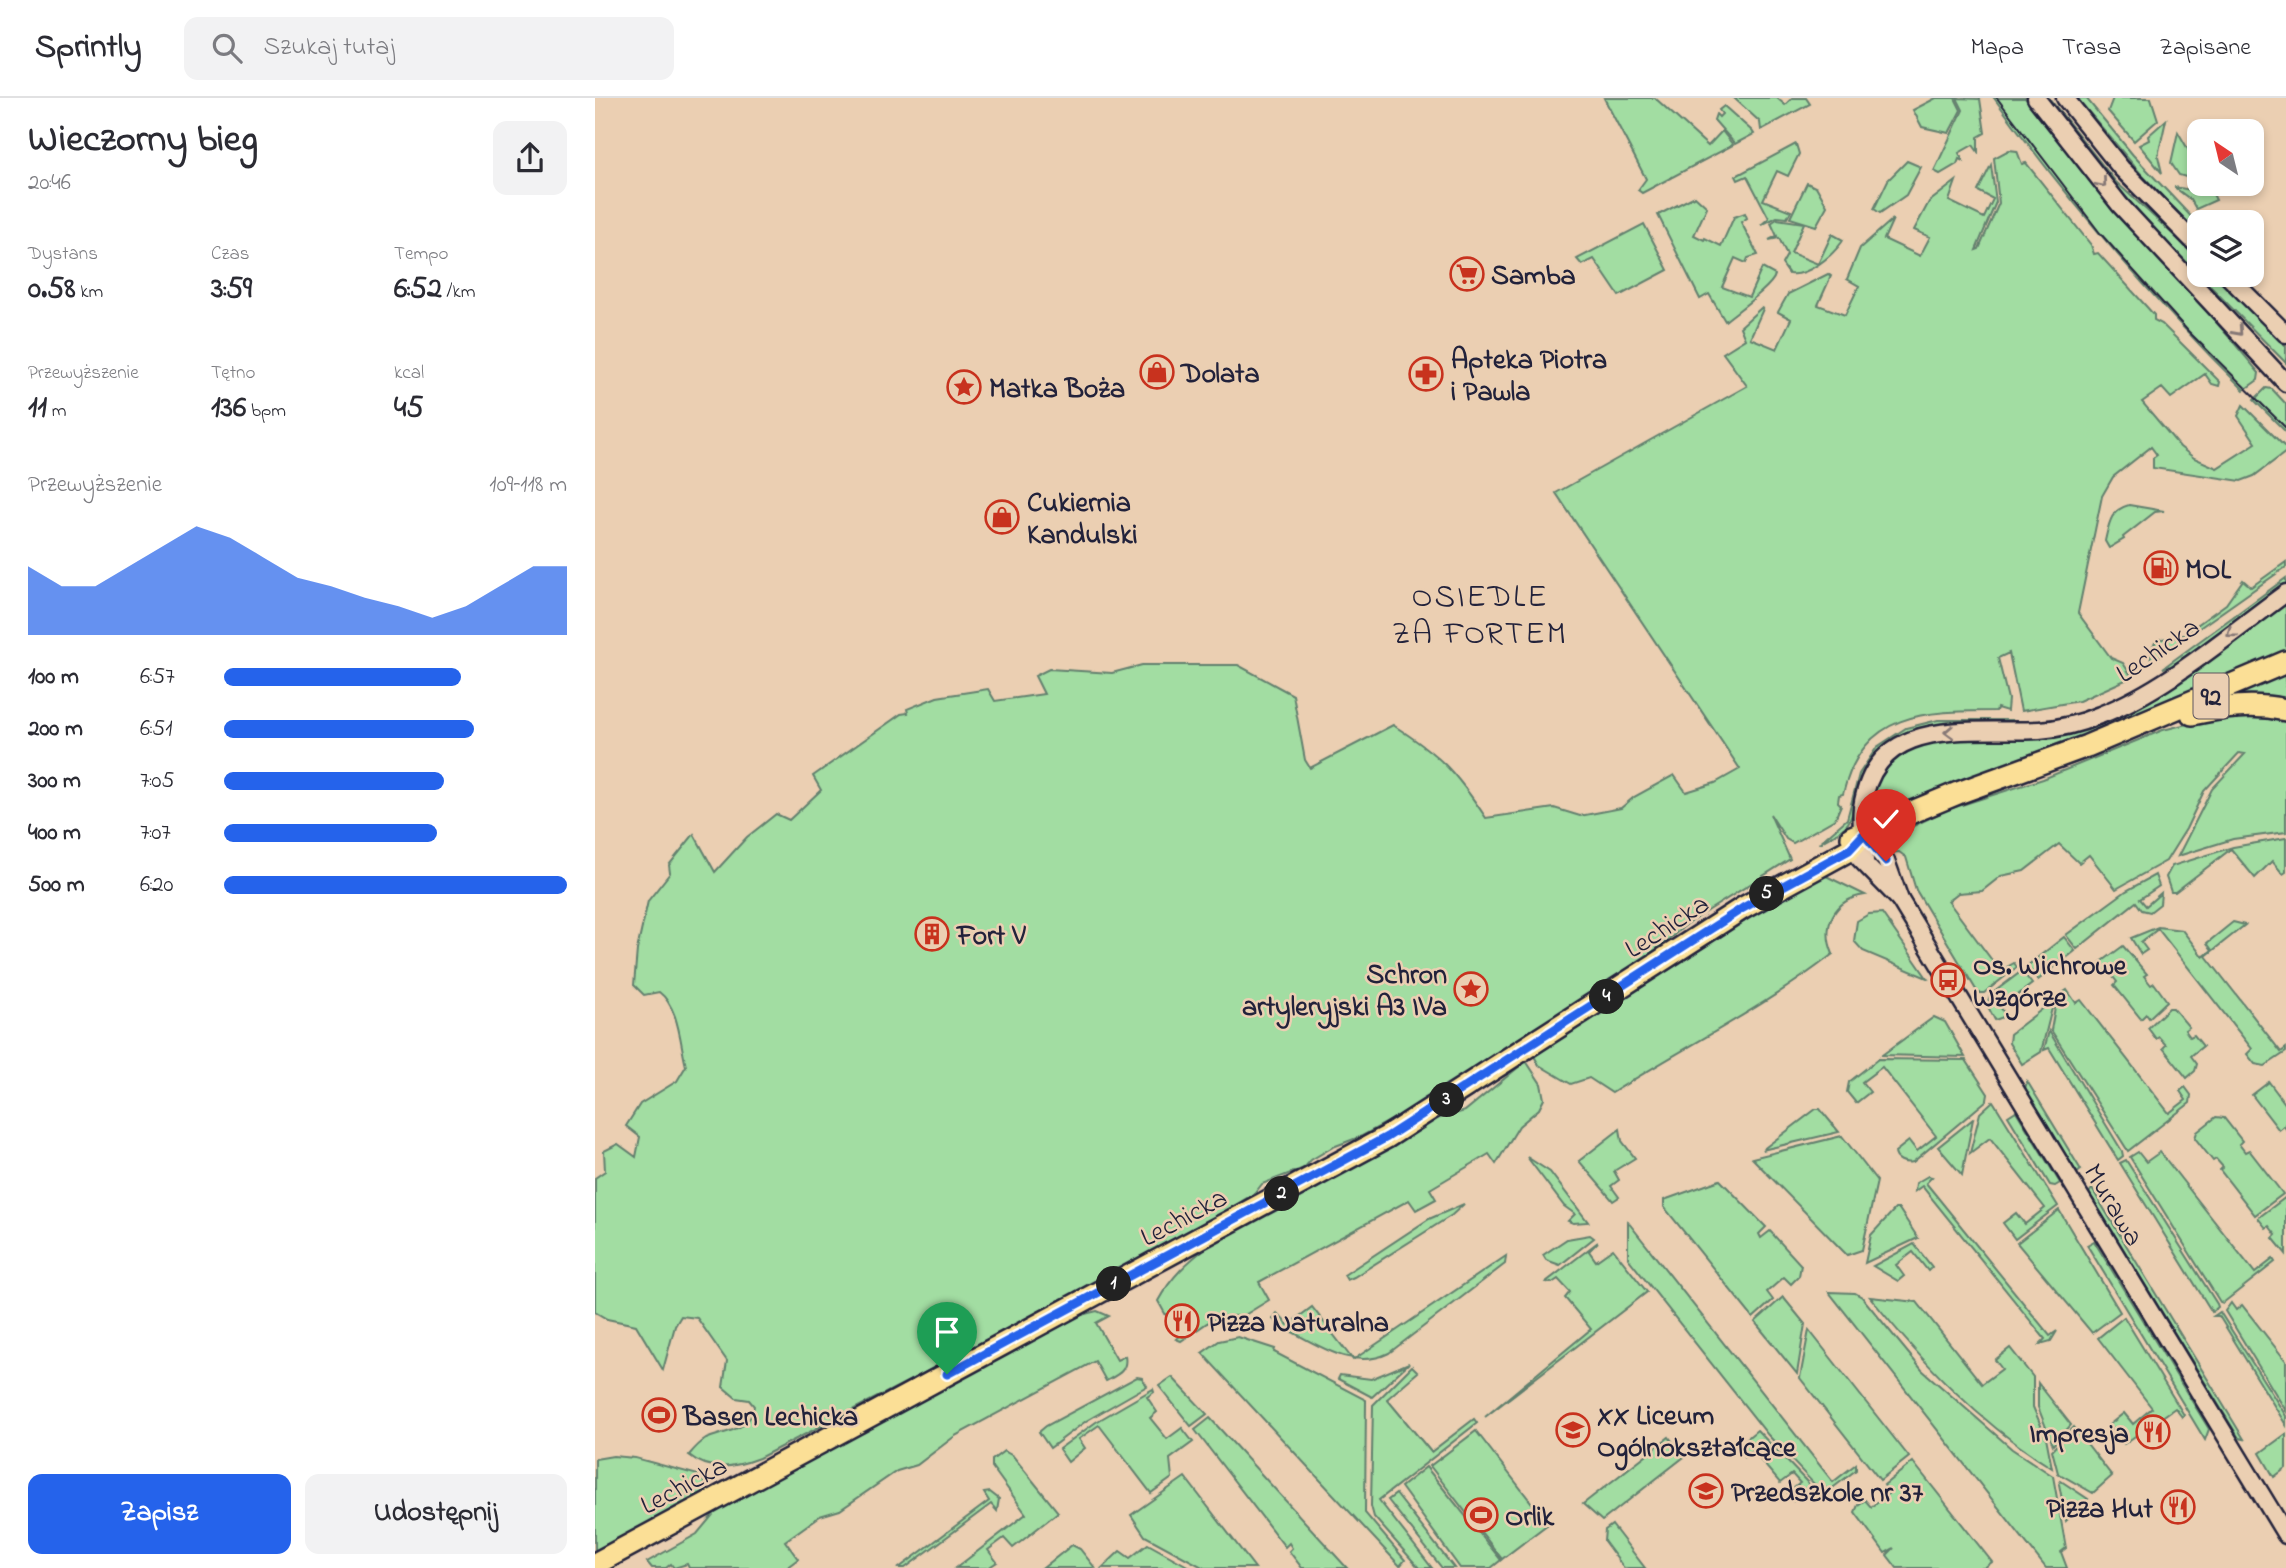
<!DOCTYPE html>
<html lang="pl">
<meta charset="utf-8">
<style>
:root{--surface:#fff;--page:#f2f2f3;--text:#2b2b33;--muted:#7c7c81;--line:#e1e1e2;--accent:#2563eb}
body{margin:0;font-family:"Indie Flower",sans-serif;background:var(--page);color:var(--text);height:100vh;display:flex;flex-direction:column;font-size:26px;white-space:nowrap}
*{box-sizing:border-box;margin:0}
p{font-size:23px;color:var(--muted)}
.icon{flex:none;width:38px;height:38px;fill:none;stroke:currentColor;stroke-width:2;stroke-linecap:round;stroke-linejoin:round}
.map{position:relative;flex:1;overflow:hidden}
.details{display:flex;flex-direction:column;background:var(--surface);width:595px}
.details>*{flex:none}
.needle{width:46px;rotate:325deg}
.buttons{position:absolute;left:1592px;top:21px;display:grid;gap:14px}
.buttons a{display:grid;place-items:center;width:77px;height:77px;border-radius:14px;background:var(--surface);box-shadow:0 4px 10px #0003;font-size:35px}
.pin{position:absolute;display:grid;place-items:center;width:60px;height:60px;color:#fff;margin:-72px -30px;border-radius:50% 50% 50% 0;rotate:-45deg;box-shadow:0 0 7px #0007}
.pin .icon{rotate:45deg}
.km{position:absolute;width:35px;height:35px;margin:-18px;border-radius:50%;background:#222;color:#fff;font-size:19px;line-height:35px;text-align:center}
.round{display:grid;place-items:center;flex:none;width:74px;height:74px;border-radius:14px;background:var(--page)}
.head{display:flex;align-items:center;justify-content:space-between;height:119px;padding:0 28px}
h1{font-size:38px;font-weight:700;line-height:52px}
.figures{display:grid;grid-template-columns:repeat(3,1fr);gap:10px;height:119px;padding:7px 28px}
.figures div{display:grid;align-content:center}
.figures b{font-size:30px;font-weight:700}
.figures small{font-size:19px;font-weight:400}
.figures p{font-size:19px}
.chart{height:196px;padding:14px 28px}
.chart p{display:flex;justify-content:space-between}
.chart svg{width:100%;height:126px;margin-top:7px;fill:var(--accent);opacity:.7}
.primary-button{display:flex;gap:14px;margin-top:auto;padding:14px 28px}
.primary-button a{flex:1;height:80px;border-radius:14px;background:var(--accent);color:#fff;font-size:28px;font-weight:700;line-height:80px;text-align:center}
.primary-button a+a{background:var(--page);color:var(--text)}
ul{padding:0 28px;list-style:none;font-size:23px}
li{display:grid;grid-template-columns:112px 84px 1fr;align-items:center;height:52px}
li i{height:18px;border-radius:9px;background:var(--accent)}
header{display:flex;align-items:center;gap:42px;box-sizing:border-box;height:98px;padding:0 35px;background:var(--surface);border-bottom:2px solid var(--line)}
header strong{font-size:33px}
nav{display:flex;gap:38px;margin-inline-start:auto;font-size:24px}
.search{width:490px;height:63px;background:var(--page);display:flex;align-items:center;gap:18px;box-sizing:border-box;padding:0 24px;border-radius:14px;color:var(--muted);font-size:26px}
main{display:flex;flex:1;min-height:0}
.map>svg:first-child{display:block}
.green{fill:#a2dda2;stroke:#62806e;stroke-width:2}
.lines{fill:none;stroke-linecap:round;stroke-linejoin:round}
.minor-casing{stroke:#22223b;stroke-width:21}
.major-casing{stroke:#22223b;stroke-width:26}
.minor{stroke:#ebcfb2;stroke-width:16}
.major{stroke:#fbdf96;stroke-width:21}
.tram{stroke:#22223b;stroke-width:2}
.oneway{stroke:#867876}
.route-casing{stroke:#fff;stroke-width:14}
.route{stroke:#2563eb;stroke-width:9}
.labels{text-anchor:middle;stroke-width:5;stroke-linejoin:round;paint-order:stroke}
.shield{fill:#ebcfb2;stroke:#5e565f;stroke-width:2}
.shield-label{font-size:26px;font-weight:bold;fill:#22223b}
.poi-label{font-size:28px;font-weight:bold;fill:#22223b;stroke:#ebcfb2;text-anchor:start}
.street-label{font-size:28px;fill:#22223b;stroke:#ebcfb2}
.quarter-label{font-size:32px;letter-spacing:2px;fill:#22223b;stroke:#ebcfb2}
</style>
<header>
<strong>Sprintly</strong>
<div class="search"><svg class="icon" aria-label="search" viewBox="0 0 24 24"><circle cx="10" cy="10" r="6"/><path d="M15 15l6 6"/></svg>Szukaj tutaj</div>
<nav><a>Mapa</a><a>Trasa</a><a>Zapisane</a></nav>
</header>
<main>
<section class="details">
<div class="head"><div><h1>Wieczorny bieg</h1><p>20:46</p></div><a class="round"><svg class="icon" aria-label="share" viewBox="0 0 24 24"><path d="M12 15V3M7 8l5-5 5 5M5 13v7h14v-7"/></svg></a></div>
<div class="figures">
<div><p>Dystans</p><b>0.58<small> km</small></b></div>
<div><p>Czas</p><b>3:59</b></div>
<div><p>Tempo</p><b>6:52<small> /km</small></b></div>
</div>
<div class="figures">
<div><p>Przewyższenie</p><b>11<small> m</small></b></div>
<div><p>Tętno</p><b>136<small> bpm</small></b></div>
<div><p>kcal</p><b>45</b></div>
</div>
<div class="chart"><p><span>Przewyższenie</span>109–118 m</p>
<svg viewBox="0 0 160 44" preserveAspectRatio="none"><path d="M0 44V20L10 27L20 27L30 20L40 13L50 6L60 10L70 17L80 24L90 27L100 31L110 34L120 38L130 34L140 27L150 20L160 20V44z"/></svg>
</div>
<ul>
<li><b>100 m</b>6:57<i style="width:69%"></i></li>
<li><b>200 m</b>6:51<i style="width:73%"></i></li>
<li><b>300 m</b>7:05<i style="width:64%"></i></li>
<li><b>400 m</b>7:07<i style="width:62%"></i></li>
<li><b>500 m</b>6:20<i style="width:100%"></i></li>
</ul>
<div class="primary-button"><a>Zapisz</a><a>Udostępnij</a></div>
</section>
<div class="map">
<svg width="1691" height="1470" viewBox="0 0 1691 1470">
<rect width="100%" height="100%" fill="#ebcfb2"/>
<filter id="ink" filterUnits="userSpaceOnUse"><feTurbulence type="fractalNoise" baseFrequency=".0143" numOctaves="2"/><feDisplacementMap in="SourceGraphic" scale="14" xChannelSelector="R" yChannelSelector="G"/><feConvolveMatrix kernelMatrix="1 2 1 2 8 2 1 2 1" color-interpolation-filters="sRGB"/></filter>
<g filter="url(#ink)">
<g class="green">
<path d="M1009,0H1060L1113,48L1127,33L1138,47L1047,95L1043,92L1051,81Z"/>
<path d="M1139,0H1182L1190,7L1197,0H1211L1215,6L1166,32L1165,24Z"/>
<path d="M1341,0H1360L1366,12L1354,35L1327,29L1318,12Z"/>
<path d="M1362,0L1385,1L1390,35L1383,39V54L1378,47L1364,55L1368,63L1364,61L1362,66L1345,76L1339,73L1368,12Z"/>
<path d="M1399,0H1430C1503,97 1587,181 1664,275L1663,282L1649,292C1557,201 1475,105 1399,0Z"/>
<path d="M1450,0H1454L1521,84L1605,161V177H1620L1691,248V265L1548,120Z"/>
<path d="M1482,0H1491L1538,57L1605,128V138L1546,76Z"/>
<path d="M1518,0H1556L1563,22L1539,43L1513,13Z"/>
<path d="M1129,8L1157,33L1159,36L1140,46L1119,22L1121,16L1124,19L1127,16L1124,12Z"/>
<path d="M1571,22L1563,58L1567,75L1544,47L1554,42L1553,38Z"/>
<path d="M1583,34L1601,65L1600,76L1594,80L1584,77L1576,65Z"/>
<path d="M1201,46L1204,56L1193,78L1182,73L1168,102L1196,113L1192,120L1182,119L1166,127L1174,120L1152,78L1143,82L1141,78Z"/>
<path d="M1414,52L1422,53L1427,66L1431,65L1496,147L1499,156L1503,155L1559,217V222L1567,226L1625,284L1624,288L1617,286L1610,276L1576,300L1567,290L1547,304L1585,349L1599,360L1622,370L1661,345L1643,318L1648,307L1691,350V354L1659,378L1646,383L1558,370V360L1562,357L1556,349L1518,379L1507,398L1483,515L1516,560L1528,565L1537,579L1484,603L1426,613L1414,555L1403,560L1413,601L1412,613L1402,610L1401,613C1330,613 1268,613 1248,696L1244,697L1243,704L1246,707L1240,721L1198,745L1191,741L1175,716L1195,761L1092,826L1051,860L822,1008L767,1038L738,1049L716,1062L709,1070L667,1086L660,1095L629,1114L378,1250L164,1360C140,1369 116,1375 94,1357C99,1351 104,1345 111,1341C129,1333 156,1333 159,1308L154,1302L141,1300L128,1289L132,1263L102,1220L86,1218L80,1228L68,1272L41,1227L12,1221L0,1214V1080L10,1073L9,1053L23,1046L41,1059L45,1039L31,1028L45,1006L82,983L91,968C85,945 84,909 64,894L49,897L39,887L42,852L53,803L75,775L74,767L99,736L120,774L152,739L181,716L194,722L226,692L218,678L306,616L313,615L312,611L342,599L393,591L400,603L449,596L440,578L454,571L517,575L547,567H643L698,597L710,662L715,670L798,627C846,658 860,673 891,720L959,710L985,718L1026,710L1039,699L1079,677L1091,694L1120,685L1145,671L961,395L1152,288L1128,255L1150,241L1145,229L1166,210L1168,211L1155,240L1182,251L1196,221L1183,214L1193,196L1233,176L1236,178L1223,207L1250,217L1264,188L1252,181L1265,150L1298,121L1289,141L1325,158L1335,139L1319,132L1334,104L1361,83L1354,103L1389,120L1398,101L1383,93L1396,67L1401,104L1381,152L1384,151L1404,105L1399,60Z"/>
<path d="M1312,63L1326,69L1311,97L1285,115L1279,111L1293,82Z"/>
<path d="M1212,85L1222,90L1232,108L1221,128L1195,120Z"/>
<path d="M1607,86H1613L1621,102L1601,111L1596,102L1579,89L1596,92Z"/>
<path d="M1100,98L1112,109L1099,137L1109,142L1110,140L1126,148L1139,119L1150,115L1152,120L1146,124L1163,157L1153,160L1151,165L1140,160L1127,189L1154,199L1167,170L1180,177C1178,188 1142,213 1130,223L1114,196L1105,201L1063,117Z"/>
<path d="M1182,121L1209,125L1196,155L1223,166L1237,136L1248,142L1247,144C1237,158 1212,179 1194,176L1187,166L1192,157L1184,140L1174,142L1182,138L1176,125Z"/>
<path d="M1049,126L1073,172L1024,198L999,161L987,167L982,161Z"/>
<path d="M1671,290L1677,291L1691,306V334L1659,302Z"/>
<path d="M1534,407L1569,413L1560,414L1528,439L1529,441L1514,450L1510,443C1514,426 1515,412 1534,407Z"/>
<path d="M1691,464V469L1556,564L1555,552L1562,542L1588,537L1631,506L1648,482L1656,489Z"/>
<path d="M1691,480V486L1577,568L1568,570Z"/>
<path d="M1691,503V555L1636,581L1406,671L1355,686L1274,719C1272,692 1289,660 1314,648C1351,631 1411,646 1452,638C1548,621 1614,559 1691,503Z"/>
<path d="M1691,576V604L1648,599L1647,594Z"/>
<path d="M1636,615L1691,620V734L1638,741L1583,758L1617,691L1650,656L1644,655L1609,693L1591,731L1571,763L1521,791L1494,757L1484,765L1464,746L1429,773L1406,778L1387,793L1363,795L1353,803L1405,873L1419,865L1422,869L1389,895H1383L1321,792L1311,759L1304,754L1295,755L1304,735L1351,712L1448,681L1568,632Z"/>
<path d="M1343,622H1416L1412,626C1353,626 1285,617 1264,689C1253,726 1262,725 1224,745L1252,721L1264,676L1282,649L1311,630Z"/>
<path d="M1691,740V774L1688,776L1677,763L1660,780L1636,751L1580,794H1576L1571,779L1577,768L1638,749Z"/>
<path d="M1225,775L1270,797C1239,801 1226,828 1238,856C1169,910 1091,948 1017,995L994,980L976,986L944,967L939,958Z"/>
<path d="M1560,777L1564,788L1545,801L1551,808L1566,795L1565,806L1555,814L1547,812L1541,804L1482,851L1471,837L1531,793Z"/>
<path d="M1287,815L1332,880L1268,853L1259,843L1262,823L1274,816Z"/>
<path d="M1638,824L1650,827L1611,858L1686,954L1691,950V954L1670,968L1660,966L1652,956L1657,951L1563,831L1546,844L1552,852L1546,856L1536,840L1563,829L1587,832L1608,859L1617,852L1612,845Z"/>
<path d="M1469,839L1480,853L1443,882L1432,868Z"/>
<path d="M1528,848L1552,876L1549,878L1556,887L1559,885L1572,903L1554,920L1551,916L1546,921L1519,887L1522,884L1515,875L1511,877L1505,865Z"/>
<path d="M1427,873L1437,886L1406,910L1411,918L1400,922L1392,907L1395,897Z"/>
<path d="M1472,892L1481,905L1486,902L1574,1015L1591,1002L1585,993L1590,989L1596,997L1595,1005L1533,1053L1456,932L1462,899Z"/>
<path d="M1459,902L1446,954L1427,966L1414,945L1415,936Z"/>
<path d="M1574,910H1578L1594,929L1590,932L1595,939L1599,937L1608,948L1596,958L1602,966L1600,973L1592,980L1568,950L1571,947L1564,939L1561,941L1553,930Z"/>
<path d="M1339,919L1350,924L1370,959L1287,957Z"/>
<path d="M1454,933L1527,1053L1528,1058L1523,1062L1454,950L1449,952Z"/>
<path d="M1283,961L1371,962L1393,996L1392,1002L1318,1064C1310,1066 1300,1062 1300,1054L1314,1043L1322,1053L1341,1038L1287,969L1267,984L1275,994L1261,1005L1252,994L1254,984Z"/>
<path d="M931,963L946,986L949,1001L944,1011L924,1028L901,1066L894,1056L835,1091L841,1101L821,1112L814,1102L664,1184L674,1202L648,1218H631L612,1225L586,1243L581,1241L602,1225L594,1212L573,1221L563,1203C576,1179 593,1163 615,1147L837,1022L870,1013Z"/>
<path d="M1432,983L1486,1072L1482,1075L1430,991Z"/>
<path d="M1674,984L1691,1007V1031L1689,1028L1684,1032L1657,997Z"/>
<path d="M1398,1003L1463,1108L1420,1141L1408,1125L1421,1115L1430,1126L1450,1110L1395,1040L1375,1055L1385,1015Z"/>
<path d="M1221,1011H1225L1244,1034L1167,1052Z"/>
<path d="M1421,1013L1465,1085L1460,1088L1455,1087L1413,1018Z"/>
<path d="M1621,1019L1629,1020L1647,1043L1644,1046L1650,1054L1654,1052L1688,1096L1660,1117L1625,1072L1628,1069L1621,1061L1618,1063L1600,1040L1602,1034Z"/>
<path d="M1378,1021L1367,1077L1343,1049Z"/>
<path d="M1025,1031L1027,1043L1040,1060L1019,1073L1024,1082L1016,1088L1024,1099L1018,1103L984,1063Z"/>
<path d="M1247,1038L1282,1083L1267,1152L1252,1157L1157,1060Z"/>
<path d="M1543,1054L1551,1064L1565,1054L1660,1175L1678,1161L1680,1164L1628,1205L1625,1204L1535,1059Z"/>
<path d="M932,1059L955,1074L993,1124L978,1125L973,1123L980,1116L969,1108Z"/>
<path d="M1531,1062L1622,1206L1623,1209L1617,1214L1525,1065Z"/>
<path d="M1333,1078L1337,1079L1331,1085L1455,1238L1462,1233L1456,1243L1445,1246L1450,1241L1327,1088L1320,1093L1321,1085Z"/>
<path d="M1125,1082L1171,1129L1164,1136L1166,1140L1175,1133L1206,1167L1204,1178L1196,1186L1189,1179L1172,1194L1178,1202L1158,1220L1069,1109V1102Z"/>
<path d="M1497,1091L1649,1341L1644,1340L1494,1095Z"/>
<path d="M1691,1099V1156L1678,1140L1681,1137L1674,1128L1671,1130L1663,1120Z"/>
<path d="M869,1106L857,1117L759,1179L752,1182L749,1177L834,1121Z"/>
<path d="M1300,1111H1304L1323,1140L1270,1165L1276,1137Z"/>
<path d="M1464,1112L1525,1214L1497,1235L1422,1145Z"/>
<path d="M1033,1124L1238,1384L1261,1366V1372L1235,1392L1220,1387L1173,1337L1033,1160Z"/>
<path d="M995,1137L999,1140L965,1167L951,1162L948,1157L972,1141Z"/>
<path d="M1499,1143L1614,1331L1610,1342L1492,1147Z"/>
<path d="M1003,1144L994,1153L1001,1163L1018,1151L1052,1194L890,1319L996,1231L970,1200L975,1194L963,1181L957,1185L951,1184Z"/>
<path d="M1319,1146L1337,1169L1333,1173L1318,1154L1301,1167L1309,1178L1303,1183L1278,1168Z"/>
<path d="M911,1158L910,1166L794,1255C756,1274 719,1244 684,1227L678,1221L682,1215L693,1227L717,1209L758,1262Z"/>
<path d="M1234,1194L1260,1195L1267,1199L1327,1272L1417,1351L1458,1378L1471,1450L1466,1454L1472,1470H1451Z"/>
<path d="M1188,1199L1210,1226L1202,1276L1160,1224Z"/>
<path d="M1275,1199L1322,1204L1387,1286L1407,1271L1400,1262L1415,1250L1438,1279V1309L1451,1339L1457,1370C1385,1326 1327,1264 1275,1199Z"/>
<path d="M1636,1205L1641,1212L1647,1207L1691,1263V1313L1630,1213Z"/>
<path d="M502,1213L514,1218L501,1225L522,1262L530,1258C533,1273 522,1277 511,1283L500,1263L360,1338L322,1367L302,1373L245,1412L225,1418L190,1443L203,1461L191,1470H94L92,1466L79,1470L76,1466L71,1470H57L52,1464L102,1436L126,1407L486,1217Z"/>
<path d="M1625,1214L1691,1318V1327L1624,1218H1619Z"/>
<path d="M1529,1219L1589,1317L1587,1319L1580,1310L1529,1346L1514,1327L1529,1315L1538,1326L1557,1310L1503,1240Z"/>
<path d="M1214,1232L1314,1359L1285,1382L1205,1280Z"/>
<path d="M643,1239L680,1251L679,1254L771,1302L770,1415L810,1462L805,1468L607,1255L624,1243Z"/>
<path d="M814,1265L777,1299L743,1281L745,1277L776,1281Z"/>
<path d="M817,1268L823,1274L792,1301L836,1354L879,1321L882,1325L784,1402L837,1470H824L779,1419L776,1408L778,1307Z"/>
<path d="M542,1279L547,1280L552,1288L491,1323L455,1350L444,1334L451,1328Z"/>
<path d="M577,1279L612,1316L596,1328L564,1288Z"/>
<path d="M1443,1285L1476,1327L1458,1347L1443,1309Z"/>
<path d="M558,1291L559,1294L552,1299L562,1314L555,1320L572,1341L587,1330L598,1344L575,1361L577,1380L556,1395L504,1327L484,1341L490,1350L473,1364L464,1351L501,1324Z"/>
<path d="M615,1320L752,1470H707L694,1453L697,1450L694,1445L690,1449L600,1332Z"/>
<path d="M1479,1329L1517,1378L1498,1395L1463,1375L1457,1352Z"/>
<path d="M1162,1332L1213,1385V1391L1198,1403L1193,1395L1205,1385L1197,1376L1185,1385L1157,1352L1149,1359L1144,1347Z"/>
<path d="M881,1333L953,1426L907,1461L835,1368Z"/>
<path d="M1691,1336V1370L1679,1379L1665,1355Z"/>
<path d="M1074,1339L1089,1359L1007,1423L988,1406Z"/>
<path d="M409,1353L418,1358L463,1414L418,1450L409,1440L393,1452L402,1464L393,1470H361L431,1416L397,1369V1362Z"/>
<path d="M18,1358L40,1360L107,1378L111,1390L108,1396L0,1453V1361Z"/>
<path d="M1318,1364L1397,1464L1389,1470H1302L1292,1457L1299,1450L1290,1455L1260,1414L1263,1407L1270,1402L1276,1409L1294,1395L1289,1387Z"/>
<path d="M831,1369L906,1462L896,1470H865L806,1389Z"/>
<path d="M590,1379L660,1470H609L550,1438L536,1417Z"/>
<path d="M1466,1383L1493,1401L1471,1423L1464,1386Z"/>
<path d="M395,1394L404,1401L402,1413L396,1406L310,1470H304L394,1403L389,1395Z"/>
<path d="M801,1396L859,1470H847L793,1402Z"/>
<path d="M1017,1427L1050,1470H1029L1009,1443L1010,1432Z"/>
<path d="M553,1446L596,1470H507L525,1453L535,1460Z"/>
<path d="M477,1447L485,1451L500,1470H448Z"/>
</g>
<g class="lines">
<defs>
<g id="minor">
<path d="M1441,0L1525,107L1691,285"/>
<path d="M1470,0L1526,70L1605,150"/>
<path d="M1632,177L1691,236"/>
<path d="M1269,736L1291,763L1305,802L1691,1437"/>
<path d="M1263,759L1305,802"/>
<path d="M1270,763C1269,746 1265,727 1267,710C1280,615 1375,636 1444,632C1464,631 1486,625 1505,617C1571,592 1634,536 1691,495"/>
</g>
<g id="major">
<path d="M1597,616C1630,609 1657,605 1691,612"/>
<path d="M1257,739L1363,695L1492,648L1691,564"/>
<path d="M0,1466L792,1039L1148,810L1254,752L1269,736"/>
</g>
</defs>
<use href="#minor" class="minor-casing"/>
<use href="#major" class="major-casing"/>
<use href="#minor" class="minor"/>
<use href="#major" class="major"/>
<path class="tram" d="M1402,0L1505,135L1593,233L1691,330"/>
</g>
<defs><path id="oneway-chevron" d="M-2-3.5L2.5 0L-2 3.5" fill="none" stroke-width="1.6" stroke-linecap="round" stroke-linejoin="round" transform="scale(1.75)"/></defs>
<g class="oneway">
<use href="#oneway-chevron" transform="translate(1507 85) rotate(50)"/>
<use href="#oneway-chevron" transform="translate(1643 233) rotate(48)"/>
<use href="#oneway-chevron" transform="translate(1636 535) rotate(144)"/>
<use href="#oneway-chevron" transform="translate(1354 634) rotate(178)"/>
</g>
</g>
<g class="lines" filter="url(#ink)">
<defs>
<path id="route" d="M352,1276L792,1039L1148,810L1254,752L1269,736L1291,763"/>
</defs>
<use href="#route" class="route-casing"/>
<use href="#route" class="route"/>
</g>
<defs>
<symbol id="supermarket-ring" viewBox="-11 -11 22 22"><circle r="9.5" fill="#ebcfb2" stroke="#c8321e" stroke-width="1.5"/><path d="M-6-5.5h2.5l.6 2H6L4.5 2H-2.5L-4.4-4H-6ZM-1.5 3.2a1.3 1.3 0 1 0 .1 0ZM3 3.2a1.3 1.3 0 1 0 .1 0Z" fill="#c8321e"/></symbol>
<symbol id="shop-ring" viewBox="-11 -11 22 22"><circle r="9.5" fill="#ebcfb2" stroke="#c8321e" stroke-width="1.5"/><path d="M-5-2.5h2.3a2.7 3.5 0 0 1 5.4 0H5L5.5 6h-11ZM-1.5-2.5h3a1.5 2.3 0 0 0-3 0Z" fill="#c8321e"/></symbol>
<symbol id="pharmacy-ring" viewBox="-11 -11 22 22"><circle r="9.5" fill="#ebcfb2" stroke="#c8321e" stroke-width="1.5"/><path d="M-2-6h4v4h4v4h-4v4h-4v-4h-4v-4h4Z" fill="#c8321e"/></symbol>
<symbol id="sight-ring" viewBox="-11 -11 22 22"><circle r="9.5" fill="#ebcfb2" stroke="#c8321e" stroke-width="1.5"/><path d="M0-6L1.8-2.2L6-1.7L2.9 1.2L3.7 5.4L0 3.3L-3.7 5.4L-2.9 1.2L-6-1.7L-1.8-2.2Z" fill="#c8321e"/></symbol>
<symbol id="fuel-ring" viewBox="-11 -11 22 22"><circle r="9.5" fill="#ebcfb2" stroke="#c8321e" stroke-width="1.5"/><path d="M-5.5-6h7V0h2V4h1.3V-2.5L3-4.5l.8-.8L6-3V5H2.5V1h-1V6h-7ZM-4.2-4.7v3.2H.2V-4.7Z" fill="#c8321e"/></symbol>
<symbol id="building-ring" viewBox="-11 -11 22 22"><circle r="9.5" fill="#ebcfb2" stroke="#c8321e" stroke-width="1.5"/><path d="M-4-6H4V6H1V3H-1V6H-4ZM-2.5-4.3h1.7v1.8h-1.7ZM.8-4.3h1.7v1.8H.8ZM-2.5-1h1.7V.8h-1.7ZM.8-1h1.7V.8H.8Z" fill="#c8321e"/></symbol>
<symbol id="bus-ring" viewBox="-11 -11 22 22"><circle r="9.5" fill="#ebcfb2" stroke="#c8321e" stroke-width="1.5"/><path d="M-5-6H5V4H4V6H2V4H-2V6H-4V4H-5ZM-3.5-4V0h7V-4ZM-3.5 1.2v1.5H-2V1.2ZM2 1.2v1.5H3.5V1.2Z" fill="#c8321e"/></symbol>
<symbol id="restaurant-ring" viewBox="-11 -11 22 22"><circle r="9.5" fill="#ebcfb2" stroke="#c8321e" stroke-width="1.5"/><path d="M-5-6h1v4h1v-4h1v4h1v-4h1v5L-1.5 .5V6h-2V.5L-5-1ZM5-6V6H3V1.5H1.5Q1.5-4 5-6Z" fill="#c8321e"/></symbol>
<symbol id="stadium-ring" viewBox="-11 -11 22 22"><circle r="9.5" fill="#ebcfb2" stroke="#c8321e" stroke-width="1.5"/><path d="M0-5a6.5 5 0 1 0 0 10a6.5 5 0 1 0 0-10ZM-3.5-1.8h7v3.6h-7Z" fill="#c8321e"/></symbol>
<symbol id="school-ring" viewBox="-11 -11 22 22"><circle r="9.5" fill="#ebcfb2" stroke="#c8321e" stroke-width="1.5"/><path d="M0-5L7-2L0 1L-7-2ZM-4 1L0 2.5L4 1V4Q0 6-4 4Z" fill="#c8321e"/></symbol>
</defs>
<g fill-rule="evenodd">
<use href="#supermarket-ring" x="853" y="157" width="38" height="38"/>
<use href="#shop-ring" x="543" y="255" width="38" height="38"/>
<use href="#pharmacy-ring" x="812" y="257" width="38" height="38"/>
<use href="#sight-ring" x="350" y="270" width="38" height="38"/>
<use href="#shop-ring" x="388" y="400" width="38" height="38"/>
<use href="#fuel-ring" x="1547" y="451" width="38" height="38"/>
<use href="#building-ring" x="318" y="817" width="38" height="38"/>
<use href="#bus-ring" x="1334" y="863" width="38" height="38"/>
<use href="#sight-ring" x="857" y="872" width="38" height="38"/>
<use href="#restaurant-ring" x="568" y="1204" width="38" height="38"/>
<use href="#stadium-ring" x="45" y="1298" width="38" height="38"/>
<use href="#school-ring" x="959" y="1313" width="38" height="38"/>
<use href="#restaurant-ring" x="1539" y="1315" width="38" height="38"/>
<use href="#school-ring" x="1092" y="1374" width="38" height="38"/>
<use href="#restaurant-ring" x="1564" y="1390" width="38" height="38"/>
<use href="#stadium-ring" x="867" y="1398" width="38" height="38"/>
</g>
<g class="labels">
<rect class="shield" x="1598.5" y="575.5" width="35" height="45" rx="5"/>
<g class="shield-label">
<text x="1616" y="607">92</text>
</g>
<g class="poi-label">
<text x="896" y="186">Samba</text>
<text x="856" y="270">Apteka Piotra<tspan x="856" dy="32">i Pawla</tspan></text>
<text x="586" y="284">Dolata</text>
<text x="394" y="299">Matka Boża</text>
<text x="432" y="413">Cukiernia<tspan x="432" dy="32">Kandulski</tspan></text>
<text x="1590" y="480">MOL</text>
<text x="362" y="846">Fort V</text>
<text x="1378" y="876">Os. Wichrowe<tspan x="1378" dy="32">Wzgórze</tspan></text>
<text x="852" y="885" text-anchor="end">Schron<tspan x="852" dy="32">artyleryjski A3 IVa</tspan></text>
<text x="612" y="1233">Pizza Naturalna</text>
<text x="1002" y="1326">XX Liceum<tspan x="1002" dy="32">Ogólnokształcące</tspan></text>
<text x="88" y="1327">Basen Lechicka</text>
<text x="1534" y="1344" text-anchor="end">Impresja</text>
<text x="1136" y="1403">Przedszkole nr 37</text>
<text x="1558" y="1419" text-anchor="end">Pizza Hut</text>
<text x="910" y="1427">Orlik</text>
</g>
<g class="street-label">
<text transform="translate(1562 551) rotate(-34)" y="10">Lechicka</text>
<text transform="translate(1071 827) rotate(-33)" y="10">Lechicka</text>
<text transform="translate(1520 1106) rotate(59)" y="10">Murawa</text>
<text transform="translate(588 1118) rotate(-28)" y="10">Lechicka</text>
<text transform="translate(88 1386) rotate(-28)" y="10">Lechicka</text>
</g>
<g class="quarter-label">
<text x="885" y="508">OSIEDLE<tspan x="885" dy="37">ZA FORTEM</tspan></text>
</g>
</g>
</svg>
<div class="buttons">
<a><svg class="needle" viewBox="-14 -14 28 28"><path d="M0-13l5 13h-10z" fill="#e53935"/><path d="M0 13l5-13h-10z" fill="#7c7c81"/></svg></a>
<a><svg class="icon" aria-label="layers" viewBox="0 0 24 24"><path d="M12 4l9 5-9 5-9-5zM3 14l9 5 9-5"/></svg></a>
</div>
<div class="pin" style="left:352px;top:1276px;background:#1e9e55"><svg class="icon" aria-label="arrive" viewBox="0 0 24 24"><path d="M6 21V4h12l-3 4 3 4H6"/></svg></div>
<div class="pin" style="left:1291px;top:763px;background:#d93025"><svg class="icon" aria-label="check" viewBox="0 0 24 24"><path d="M5 12l5 5 9-10"/></svg></div>
<b class="km" style="left:519px;top:1186px">1</b>
<b class="km" style="left:687px;top:1096px">2</b>
<b class="km" style="left:852px;top:1002px">3</b>
<b class="km" style="left:1012px;top:899px">4</b>
<b class="km" style="left:1172px;top:796px">5</b>
</div>
</main>
